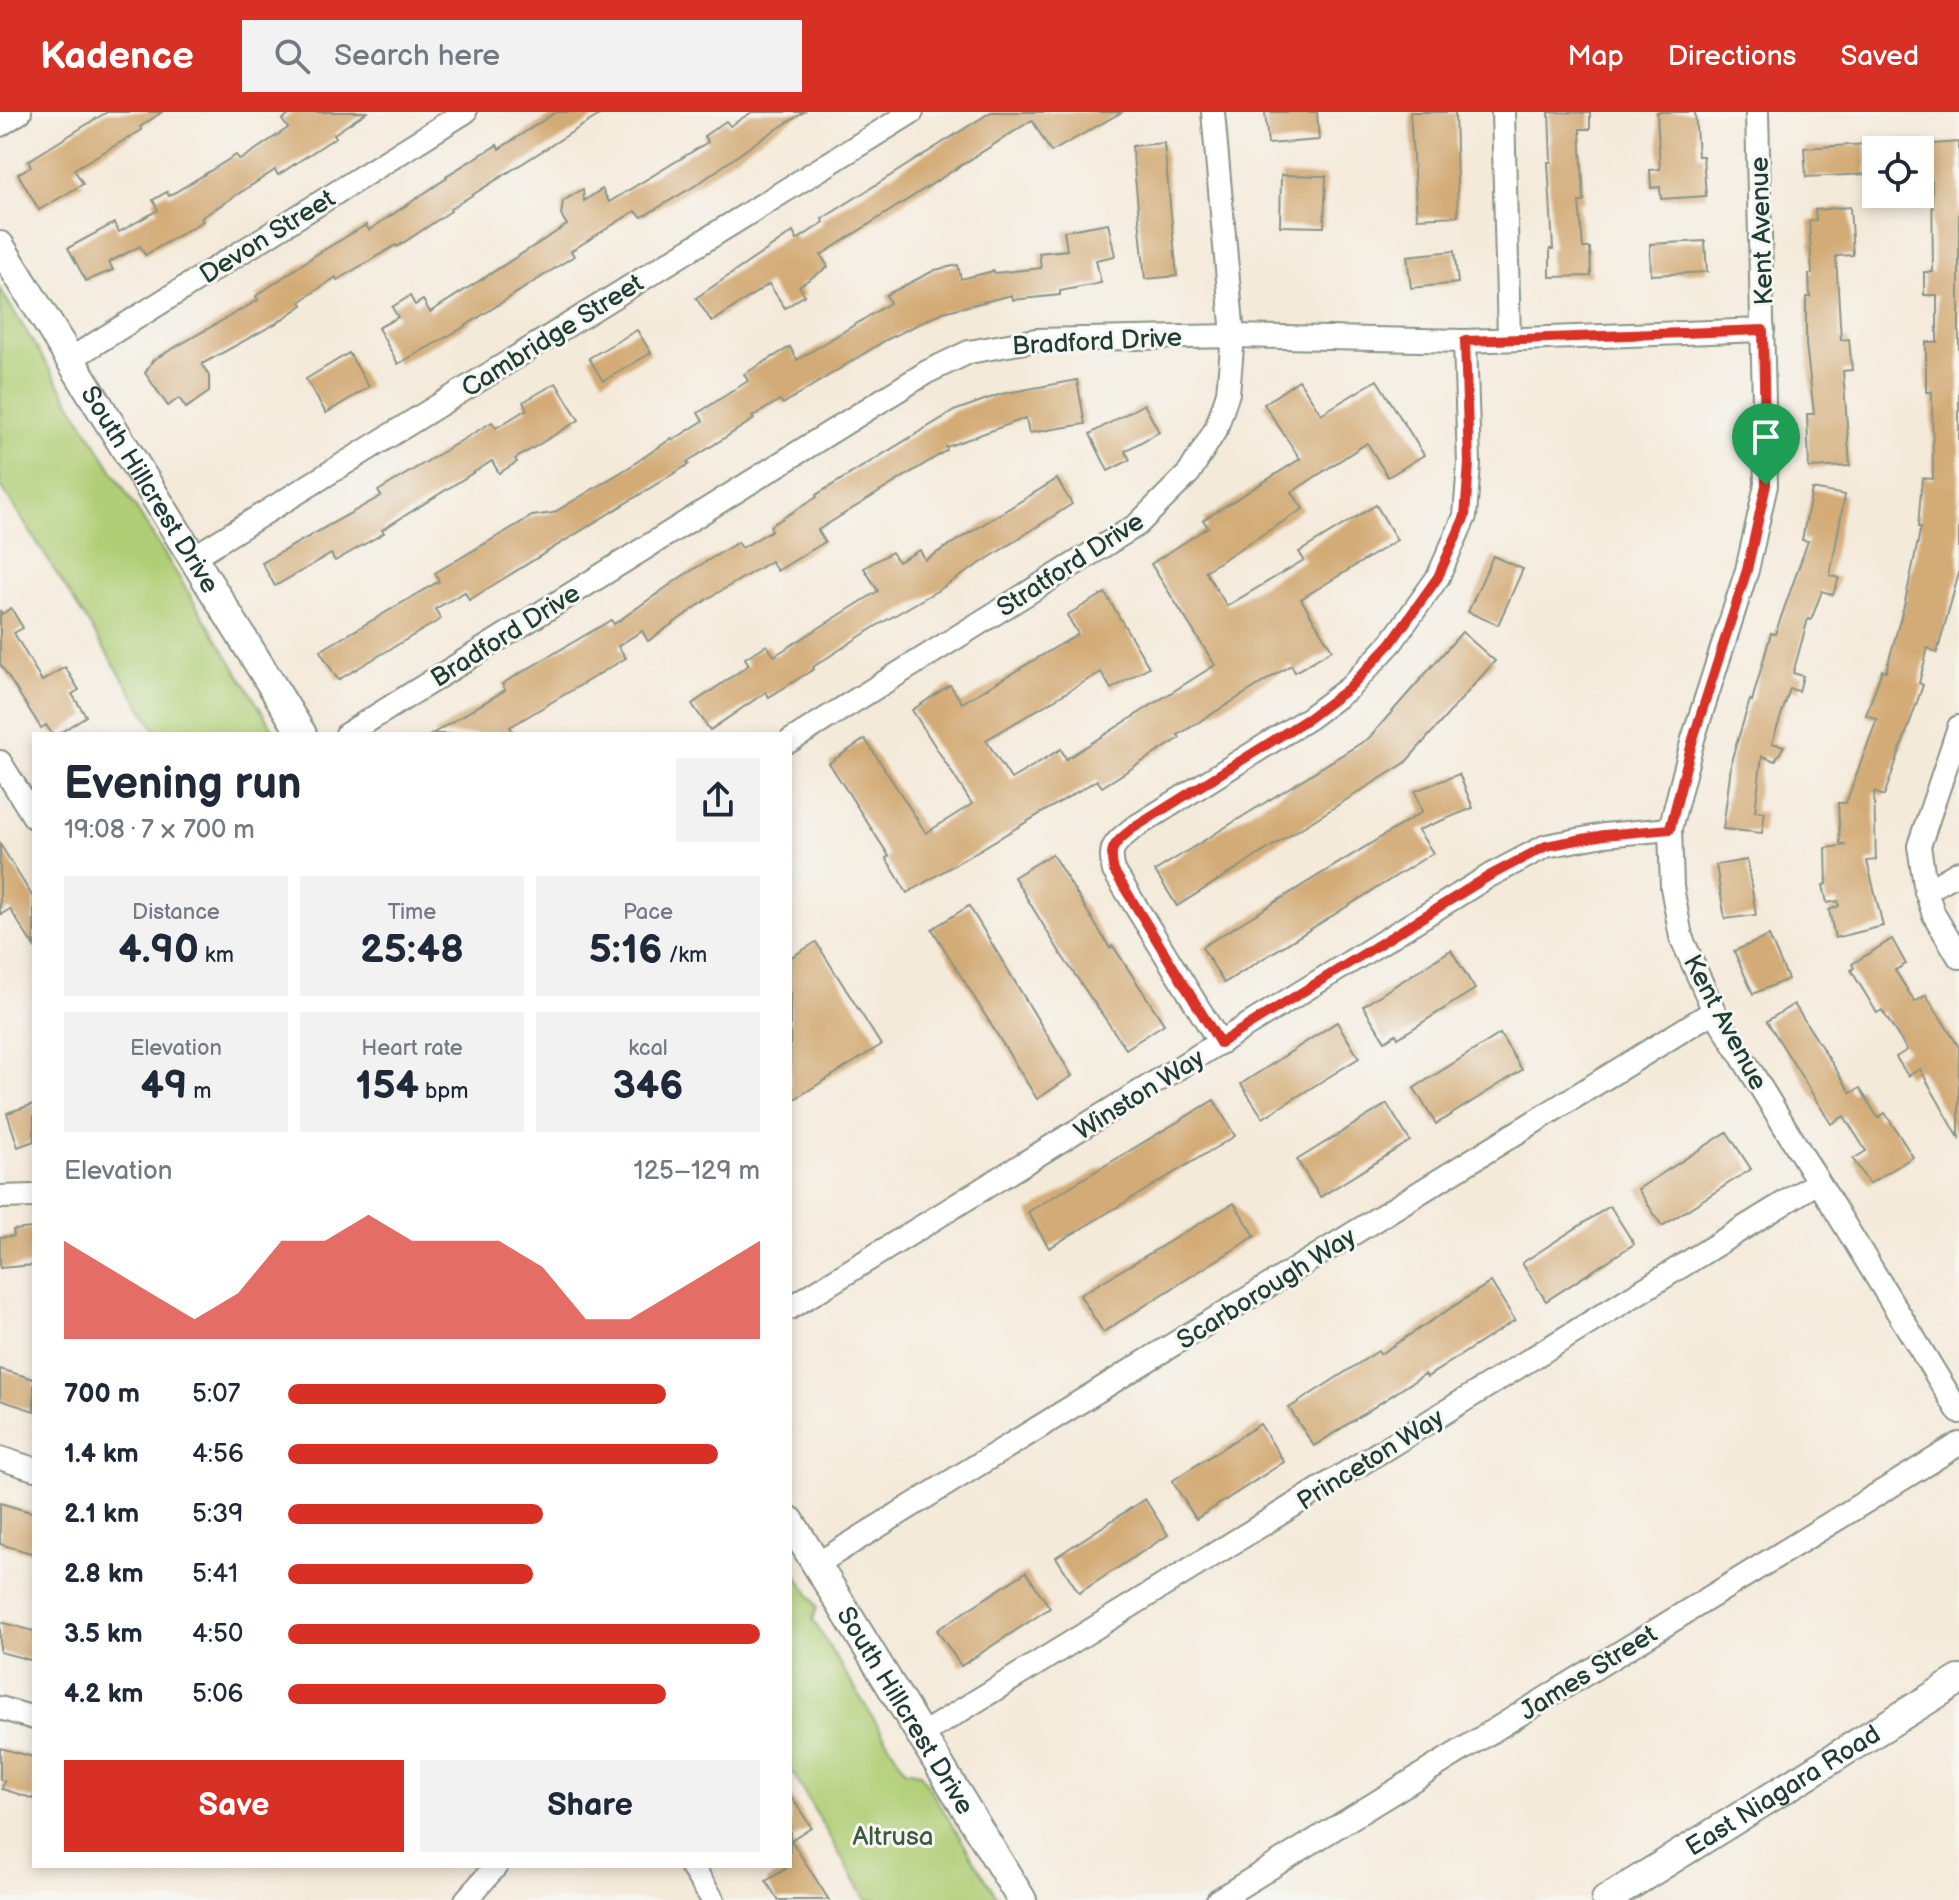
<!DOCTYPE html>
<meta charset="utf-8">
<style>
:root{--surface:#fff;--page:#f2f2f3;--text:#1f2937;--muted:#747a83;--accent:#d93025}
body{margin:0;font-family:"Balsamiq Sans",sans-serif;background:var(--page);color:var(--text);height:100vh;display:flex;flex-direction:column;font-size:30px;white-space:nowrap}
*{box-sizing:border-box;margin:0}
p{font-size:26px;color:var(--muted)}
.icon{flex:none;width:44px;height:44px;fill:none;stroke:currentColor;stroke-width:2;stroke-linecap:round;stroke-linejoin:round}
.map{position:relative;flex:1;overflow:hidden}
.side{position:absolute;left:32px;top:620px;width:760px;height:1136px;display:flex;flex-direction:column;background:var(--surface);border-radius:0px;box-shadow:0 4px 12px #0003}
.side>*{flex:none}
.controls{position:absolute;left:1862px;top:24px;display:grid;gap:16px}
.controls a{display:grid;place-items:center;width:72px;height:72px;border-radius:0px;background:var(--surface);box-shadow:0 4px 12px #0003;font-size:40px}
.pin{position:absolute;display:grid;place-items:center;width:68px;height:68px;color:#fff;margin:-82px -34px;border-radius:50% 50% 50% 0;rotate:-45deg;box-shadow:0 0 8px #0007}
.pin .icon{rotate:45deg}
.round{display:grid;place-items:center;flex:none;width:84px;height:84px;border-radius:0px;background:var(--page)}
.headline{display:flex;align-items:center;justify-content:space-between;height:136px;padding:0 32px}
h1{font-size:44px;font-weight:600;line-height:60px}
.stats{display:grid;grid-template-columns:repeat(3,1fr);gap:12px;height:136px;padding:8px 32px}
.stats div{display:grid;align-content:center;border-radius:0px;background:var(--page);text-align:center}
.stats b{font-size:40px;font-weight:600}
.stats small{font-size:22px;font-weight:400}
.stats p{font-size:22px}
.chart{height:224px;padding:16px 32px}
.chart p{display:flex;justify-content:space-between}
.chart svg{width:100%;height:144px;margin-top:8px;fill:var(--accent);opacity:.7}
.action{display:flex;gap:16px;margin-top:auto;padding:16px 32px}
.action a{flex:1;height:92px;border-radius:0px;background:var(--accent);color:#fff;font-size:32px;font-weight:600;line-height:92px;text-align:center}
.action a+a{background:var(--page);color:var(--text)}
ul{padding:0 32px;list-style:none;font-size:26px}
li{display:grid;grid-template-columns:128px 96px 1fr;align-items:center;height:60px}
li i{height:20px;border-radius:10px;background:var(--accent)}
header{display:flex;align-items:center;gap:48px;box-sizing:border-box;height:112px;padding:0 40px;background:var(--accent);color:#fff}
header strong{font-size:38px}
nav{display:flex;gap:44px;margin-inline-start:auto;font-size:28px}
.search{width:560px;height:72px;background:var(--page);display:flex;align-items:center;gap:20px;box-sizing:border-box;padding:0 28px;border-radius:0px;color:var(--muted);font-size:30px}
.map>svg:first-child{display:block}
.green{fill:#b0ce76;stroke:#688655;stroke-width:2}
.building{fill:#d3ab76}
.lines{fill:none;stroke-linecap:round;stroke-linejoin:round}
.minor-casing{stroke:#8a9487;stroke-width:26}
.tertiary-casing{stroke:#8a9487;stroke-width:32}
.minor{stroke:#fff;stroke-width:22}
.tertiary{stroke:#fff;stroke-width:28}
.route-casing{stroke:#fff;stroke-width:16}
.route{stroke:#d93025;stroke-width:10}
.labels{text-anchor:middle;stroke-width:6;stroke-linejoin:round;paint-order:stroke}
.street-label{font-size:26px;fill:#1f3d34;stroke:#f6f6f2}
.park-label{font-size:26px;fill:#3c5a41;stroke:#f6f6f2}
</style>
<header>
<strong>Kadence</strong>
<div class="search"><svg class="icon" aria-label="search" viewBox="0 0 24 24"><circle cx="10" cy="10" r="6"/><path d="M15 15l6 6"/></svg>Search here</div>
<nav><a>Map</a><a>Directions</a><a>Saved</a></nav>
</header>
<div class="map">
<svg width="1959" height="1788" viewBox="0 0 1959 1788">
<rect width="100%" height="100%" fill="#f6f6f2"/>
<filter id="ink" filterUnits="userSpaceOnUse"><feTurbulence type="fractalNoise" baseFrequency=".0125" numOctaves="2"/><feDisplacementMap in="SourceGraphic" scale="16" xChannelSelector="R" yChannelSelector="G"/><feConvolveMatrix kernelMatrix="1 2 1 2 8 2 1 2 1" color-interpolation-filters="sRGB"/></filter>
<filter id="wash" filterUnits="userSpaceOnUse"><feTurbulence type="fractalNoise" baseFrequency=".006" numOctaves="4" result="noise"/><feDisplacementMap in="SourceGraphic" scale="32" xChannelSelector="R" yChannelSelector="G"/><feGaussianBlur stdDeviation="1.8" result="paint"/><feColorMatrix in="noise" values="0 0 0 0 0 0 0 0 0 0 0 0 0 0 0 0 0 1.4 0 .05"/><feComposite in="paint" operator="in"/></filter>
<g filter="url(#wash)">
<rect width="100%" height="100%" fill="#f4eada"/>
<g class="green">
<path d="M0,177L276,622H158L0,372Z"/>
<path d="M790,1452L817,1495L813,1508L905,1658L920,1661L999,1788H866L790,1656Z"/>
</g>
<g id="blocks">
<g class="building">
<path d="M107,0H162L140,15L142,18L74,57L83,72L39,98L18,62L31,54L28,49Z"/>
<path d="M294,0H367L334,22L336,25L278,63L275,58L201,106L203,109L145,143L140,134L109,150L113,158L86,169L68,136L114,111L119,120L158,98L153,88L167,80L169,84L236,43L240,48L288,16L282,8Z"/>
<path d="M556,0H604L450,97L451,99L397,135L396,133L337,168L336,165L301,189L303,193L275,212L202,252L209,264V280L186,296L179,286L168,294L145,261L153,248L258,188L256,184L317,142L366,113L369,118L447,66L446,64L497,33L499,37Z"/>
<path d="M752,0H804L758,29L698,72L642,105L635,99L571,139L574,144L459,218L398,252L378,216L398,205L392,195L410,184L415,193L423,188L430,200L567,113L561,103L563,89L583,77L584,89L602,77L609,90L708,30L704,24L726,9L730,14Z"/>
<path d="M991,0H1122L1051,40L1032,8L821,143L828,155L799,174L805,183L785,196L769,172L712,210L696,186L793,120L797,128L824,110L822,107Z"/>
<path d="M1265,0H1317L1319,28L1268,32Z"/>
<path d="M1410,0H1455L1458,104L1417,106Z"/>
<path d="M1549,0L1590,1V17H1580L1584,90H1579L1583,136H1590L1591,164L1550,165V137H1553L1548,50H1551Z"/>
<path d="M1657,0H1695L1698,44H1703L1706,84L1661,87L1660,75L1651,76L1650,58L1660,57Z"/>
<path d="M1959,30V367L1957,396H1959V461L1937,541L1928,536L1919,571L1923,573L1884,684L1874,680L1876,748L1867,749L1883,814L1835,826L1829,798L1839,794L1838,789L1827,791L1823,773L1827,772L1826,736L1847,733L1840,731L1838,691H1846L1877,607L1866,603L1882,558L1886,559L1905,490L1921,415H1918L1922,366L1933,367L1932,280H1926V230H1937V183H1924V160H1933L1932,68L1920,69V33Z"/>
<path d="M1164,31L1177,164L1145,167L1132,34Z"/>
<path d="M1866,32L1867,62L1806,65L1804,36Z"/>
<path d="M1281,63L1326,64L1324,115L1280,114Z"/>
<path d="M1850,95L1853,143L1836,144L1841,228L1849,227L1852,258L1843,259L1850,354L1809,356L1807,302H1814L1806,232V185H1810L1809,162H1812L1809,109L1816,108L1815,98Z"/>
<path d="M1108,111L1115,144L1096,148L1101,171L1060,179V183L1013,188L1012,183L943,200L886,228L783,292L780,288L752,305L754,307L687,350L689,352L469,488L465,480L435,497L441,507L338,568L320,539L439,469L435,461L532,404L553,401L628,356L672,326L673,328L703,309L698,301L748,269L744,262L790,235L797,248L890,191L886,183L935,158L958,153L961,167L994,159L995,161L1041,156L1039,141L1067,138L1064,119Z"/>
<path d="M1705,129L1707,160L1651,163L1650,132Z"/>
<path d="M1454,139L1458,171L1411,176L1407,144Z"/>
<path d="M637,218L651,241L603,269L589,246Z"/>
<path d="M349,241L369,275L326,301L306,267Z"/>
<path d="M1077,268L1085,312L1029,321L1026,306L946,335L947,338L818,418L825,430L777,459L771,449L709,486L648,529L642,519L618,534L626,546L510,615L514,622H432L505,578L502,572L611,508L614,512L681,465L738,430L742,436L772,418L770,414L817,385L816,383L954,299L1001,282Z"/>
<path d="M1299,268L1321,302L1377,268L1424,343L1388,365L1367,331L1292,380L1303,397L1205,459L1227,494L1304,448L1299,440L1376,393L1397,428L1301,487L1332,538L1295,560L1291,553L1178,623L1180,626L1102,675L1097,668L907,781L886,746L889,744L829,651L865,627L926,721L972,692L912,598L950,573L962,591L1078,522L1067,503L1105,481L1149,555L1111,577L1101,560L986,628L1011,667L1061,637L1066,647L1215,553L1151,452L1208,415L1203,408L1300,347L1264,292Z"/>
<path d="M556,271L579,308L515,347L517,350L499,361L492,349L382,418L384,421L335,449L331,442L275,474L262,451L381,384L378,379L492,310L496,316L527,297L523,290Z"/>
<path d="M1144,292L1159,320L1125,339L1130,348L1108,359L1090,322Z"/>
<path d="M1057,367L1072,392L942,476L873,516L813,555L814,557L769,585L766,580L710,618L692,592L749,553L745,546L767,533L774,544L878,479L864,456L892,440L898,450L920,438L925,448Z"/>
<path d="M1812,377L1845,383L1830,463L1839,466L1833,483L1822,479L1811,508L1808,507L1793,561L1803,564L1799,579L1790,577L1772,631L1784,634L1775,649L1762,644L1755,699L1765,700L1762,721L1723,717L1732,646L1750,588L1752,589L1771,521L1775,522L1808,429L1802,428Z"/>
<path d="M1493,444L1523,457L1498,513L1468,500Z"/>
<path d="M11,496L23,516L14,521L42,569L65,555L79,578L72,582L86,604L58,622H52L46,613L41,616L0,552V498L2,502Z"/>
<path d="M1462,520L1495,549L1405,651L1177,794L1155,759L1369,626Z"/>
<path d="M1459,662L1473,696L1418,718L1433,741L1224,871L1202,835L1422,700L1415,679Z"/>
<path d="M0,732L34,787V835L10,797L0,803Z"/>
<path d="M1052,742L1110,836L1113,834L1164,912L1126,937L1062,844L1014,765Z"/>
<path d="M1747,748L1756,803L1725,807L1716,753Z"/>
<path d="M969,794L1072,964L1037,987L932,817Z"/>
<path d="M1769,824L1788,867L1753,882L1734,839Z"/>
<path d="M1892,827L1906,852L1895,858L1915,890L1926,883L1959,935V1026L1920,957L1908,964L1896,945L1907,938L1882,898L1877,901L1851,858L1854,856L1852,852Z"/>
<path d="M816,830L881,933L790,990V846Z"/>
<path d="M1451,838L1475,877L1398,926L1396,922L1385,929L1363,894Z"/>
<path d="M1794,892L1851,981L1860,976L1878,1006L1885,1001L1913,1045L1869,1072L1853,1047L1866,1039L1844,1004L1831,1012L1767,909Z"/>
<path d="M1337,910L1359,946L1263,1006L1241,972Z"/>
<path d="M1500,922L1522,958L1436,1012L1414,976Z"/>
<path d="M1214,988L1235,1024L1049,1136L1028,1100Z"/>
<path d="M34,992V1029L18,1035L7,1001Z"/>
<path d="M1387,992L1410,1029L1320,1085L1297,1048Z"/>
<path d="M1727,1020L1751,1057L1662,1114L1638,1077Z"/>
<path d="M1234,1091L1255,1124L1103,1220L1080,1183Z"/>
<path d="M1610,1094L1634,1132L1546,1189L1522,1151Z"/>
<path d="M32,1116L34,1153L0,1156V1125L14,1124L13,1118Z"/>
<path d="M1491,1170L1515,1208L1427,1265L1425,1262L1314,1334L1289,1296L1378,1239L1380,1242Z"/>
<path d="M0,1257L34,1267V1299L0,1288Z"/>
<path d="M1260,1312L1284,1350L1196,1407L1172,1369Z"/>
<path d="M1145,1387L1168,1423L1079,1481L1056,1445Z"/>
<path d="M0,1391L34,1401V1442L0,1432Z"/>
<path d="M1026,1460L1050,1496L961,1554L937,1518Z"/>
<path d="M0,1510L34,1519V1549L0,1540Z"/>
<path d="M0,1636L34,1645V1687L2,1677L4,1669L0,1668Z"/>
<path d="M790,1683L811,1715L791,1728L829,1788H778L766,1769L790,1754Z"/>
</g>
</g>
</g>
<g filter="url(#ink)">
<use href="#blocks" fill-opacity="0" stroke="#8a9487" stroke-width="2"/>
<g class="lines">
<defs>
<g id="minor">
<path d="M1503,0L1509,225"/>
<path d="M1757,0L1766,373L1747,458L1693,627L1670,717L1672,775L1681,825L1714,899L1959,1300"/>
<path d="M0,13L20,0"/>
<path d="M69,248L465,0"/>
<path d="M192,446L912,0"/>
<path d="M1959,615L1919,734L1926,779L1934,803L1959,845"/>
<path d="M347,622L927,260L969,240L1036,228L1233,224L1465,229L1763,218"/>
<path d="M790,629L1137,413L1189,361L1216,317L1228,281L1233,224L1213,0"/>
<path d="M0,650L34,705"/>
<path d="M1926,779L1959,760"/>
<path d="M1220,931L1114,759C1108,735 1114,732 1132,717L1309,606L1349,576L1391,531L1438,465L1465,404L1469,352L1465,229"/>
<path d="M0,1085L34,1084"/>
<path d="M790,1196L1489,764L1546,734L1604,723L1670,717"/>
<path d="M0,1346L34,1357"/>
<path d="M817,1452L1714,899"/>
<path d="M0,1596L34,1606"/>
<path d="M921,1623L1818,1070"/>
<path d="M691,1754L713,1788"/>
<path d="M466,1788L496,1754"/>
<path d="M1218,1788L1959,1332"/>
</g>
<g id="tertiary">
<path id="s1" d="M0,134L302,622"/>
<path id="s2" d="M790,1409L1022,1788"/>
<path id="s3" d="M1606,1788L1959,1568"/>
</g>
</defs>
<use href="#minor" class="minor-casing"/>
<use href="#tertiary" class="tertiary-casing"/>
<use href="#minor" class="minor"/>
<use href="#tertiary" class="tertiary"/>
</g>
</g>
<g class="lines" filter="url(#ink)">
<defs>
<path id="route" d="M1763,218L1766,373L1747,458L1693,627L1670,717L1604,723L1546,734L1489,764L1220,931L1114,759C1108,735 1114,732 1132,717L1309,606L1349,576L1391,531L1438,465L1465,404L1469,352L1465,229Z"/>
</defs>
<use href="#route" class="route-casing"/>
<use href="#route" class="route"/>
</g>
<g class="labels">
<g class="street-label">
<text transform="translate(1761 119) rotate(-92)" y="9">Kent Avenue</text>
<text transform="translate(267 124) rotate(-32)" y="9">Devon Street</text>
<text transform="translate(552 223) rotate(-32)" y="9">Cambridge Street</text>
<text transform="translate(1097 229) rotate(-3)" y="9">Bradford Drive</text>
<text dy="9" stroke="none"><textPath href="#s1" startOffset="286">South Hillcrest Drive</textPath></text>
<text transform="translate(1070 452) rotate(-33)" y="9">Stratford Drive</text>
<text transform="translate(505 523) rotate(-32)" y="9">Bradford Drive</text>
<text transform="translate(1726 910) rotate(62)" y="9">Kent Avenue</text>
<text transform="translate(1139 982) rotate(-32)" y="9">Winston Way</text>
<text transform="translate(1266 1176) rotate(-32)" y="9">Scarborough Way</text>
<text transform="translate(1370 1347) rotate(-32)" y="9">Princeton Way</text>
<text transform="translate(1588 1560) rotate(-32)" y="9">James Street</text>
<text dy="9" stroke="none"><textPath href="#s2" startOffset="222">South Hillcrest Drive</textPath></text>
<text dy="9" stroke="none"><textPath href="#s3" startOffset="208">East Niagara Road</textPath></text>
</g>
<g class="park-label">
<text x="893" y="1733">Altrusa</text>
</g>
</g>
</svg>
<div class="controls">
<a><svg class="icon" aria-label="locate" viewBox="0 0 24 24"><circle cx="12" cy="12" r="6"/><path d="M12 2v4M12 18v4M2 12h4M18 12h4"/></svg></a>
</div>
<div class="pin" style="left:1766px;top:373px;background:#1e9e55"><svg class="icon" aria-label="arrive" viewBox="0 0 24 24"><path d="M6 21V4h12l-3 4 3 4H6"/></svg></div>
<section class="side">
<div class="headline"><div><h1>Evening run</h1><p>19:08 · 7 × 700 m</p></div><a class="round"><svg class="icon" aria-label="share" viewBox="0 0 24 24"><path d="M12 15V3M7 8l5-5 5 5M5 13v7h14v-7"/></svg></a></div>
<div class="stats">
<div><p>Distance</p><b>4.90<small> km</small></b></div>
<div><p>Time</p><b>25:48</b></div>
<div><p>Pace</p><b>5:16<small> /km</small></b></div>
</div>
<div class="stats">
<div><p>Elevation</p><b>49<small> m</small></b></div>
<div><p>Heart rate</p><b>154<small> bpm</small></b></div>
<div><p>kcal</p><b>346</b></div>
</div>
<div class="chart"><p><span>Elevation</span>125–129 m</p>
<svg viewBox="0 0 160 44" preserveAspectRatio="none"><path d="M0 44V14L10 22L20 30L30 38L40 30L50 14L60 14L70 6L80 14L90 14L100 14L110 22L120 38L130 38L140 30L150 22L160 14V44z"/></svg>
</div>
<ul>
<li><b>700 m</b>5:07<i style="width:80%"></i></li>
<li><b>1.4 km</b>4:56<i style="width:91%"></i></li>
<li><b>2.1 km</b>5:39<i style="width:54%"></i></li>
<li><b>2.8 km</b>5:41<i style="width:52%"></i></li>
<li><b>3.5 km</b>4:50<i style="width:100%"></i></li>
<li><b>4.2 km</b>5:06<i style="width:80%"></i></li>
</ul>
<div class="action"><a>Save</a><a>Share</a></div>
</section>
</div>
